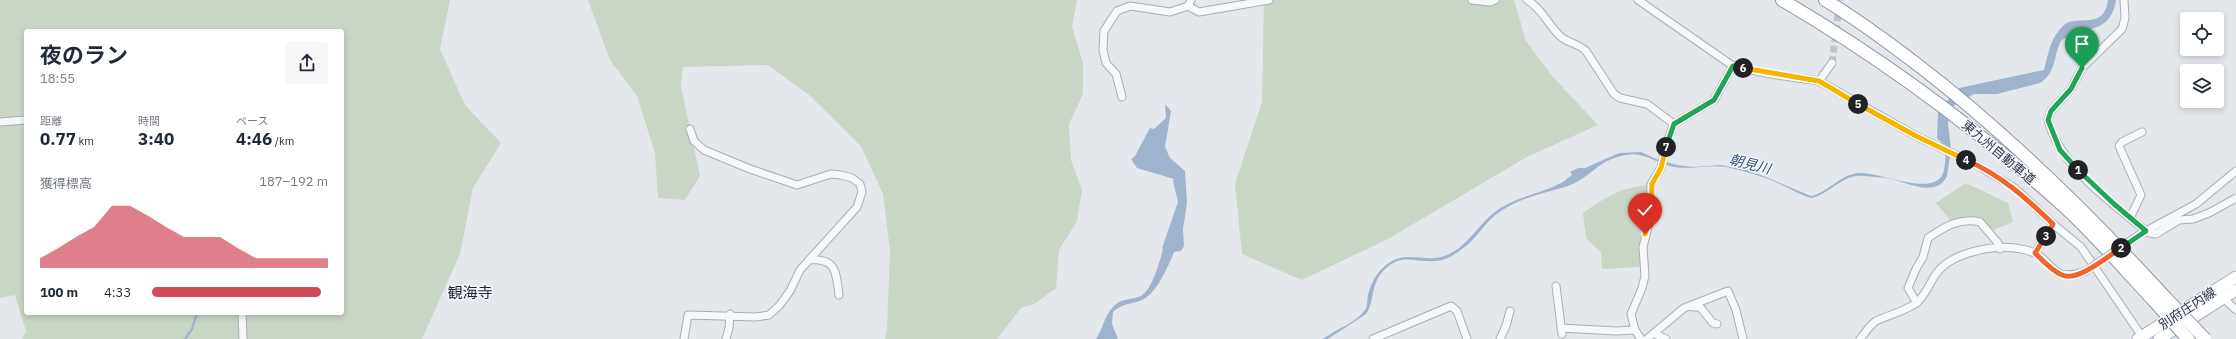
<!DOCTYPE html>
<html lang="ja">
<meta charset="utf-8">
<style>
:root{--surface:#fff;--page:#f6f6f7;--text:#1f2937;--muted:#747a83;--accent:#d1495b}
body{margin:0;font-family:"IBM Plex Sans","Noto Sans JP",sans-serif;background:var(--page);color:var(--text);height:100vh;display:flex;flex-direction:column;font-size:15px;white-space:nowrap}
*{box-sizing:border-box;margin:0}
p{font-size:13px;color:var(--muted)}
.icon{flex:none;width:22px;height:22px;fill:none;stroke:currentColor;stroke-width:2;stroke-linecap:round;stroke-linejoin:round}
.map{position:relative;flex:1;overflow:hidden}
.sheet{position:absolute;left:24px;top:29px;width:320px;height:286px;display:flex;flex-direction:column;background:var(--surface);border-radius:4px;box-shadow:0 2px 6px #0003}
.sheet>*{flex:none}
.controls{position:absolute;left:2180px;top:12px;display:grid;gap:8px}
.controls a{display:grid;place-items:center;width:44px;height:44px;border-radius:4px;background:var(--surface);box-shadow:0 2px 6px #0003;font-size:20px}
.pin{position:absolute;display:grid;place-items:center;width:34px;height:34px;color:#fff;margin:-41px -17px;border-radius:50% 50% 50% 0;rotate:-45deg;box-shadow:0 0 4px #0007}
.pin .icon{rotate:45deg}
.km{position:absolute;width:20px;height:20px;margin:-10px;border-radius:50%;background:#222;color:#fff;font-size:11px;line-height:20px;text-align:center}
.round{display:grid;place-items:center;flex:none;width:42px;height:42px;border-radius:4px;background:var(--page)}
.summary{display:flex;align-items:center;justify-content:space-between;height:68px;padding:0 16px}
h1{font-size:22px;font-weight:700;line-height:30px}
.metrics{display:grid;grid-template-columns:repeat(3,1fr);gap:6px;height:68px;padding:4px 16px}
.metrics div{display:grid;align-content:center}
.metrics b{font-size:17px;font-weight:700}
.metrics small{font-size:11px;font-weight:400}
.metrics p{font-size:11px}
.chart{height:112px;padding:8px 16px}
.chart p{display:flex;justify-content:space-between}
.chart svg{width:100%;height:72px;margin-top:4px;fill:var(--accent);opacity:.7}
ul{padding:0 16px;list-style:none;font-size:13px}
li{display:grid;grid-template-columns:64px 48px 1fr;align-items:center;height:30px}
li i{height:10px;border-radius:5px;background:var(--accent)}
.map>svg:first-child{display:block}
.green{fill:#c9d6c5;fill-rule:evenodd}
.water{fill:#9fb4cc}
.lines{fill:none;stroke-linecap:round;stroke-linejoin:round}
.stream{stroke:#9fb4cc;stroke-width:2.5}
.street-tunnel{stroke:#bfc3cb;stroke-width:7;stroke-dasharray:7 3.5;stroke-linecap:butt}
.street-casing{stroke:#a9aeb7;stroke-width:9}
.primary-casing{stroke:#a3abb8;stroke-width:13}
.highway-casing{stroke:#8b94a3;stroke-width:14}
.street{stroke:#f7f8fa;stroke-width:7}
.primary{stroke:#fff;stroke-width:11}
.highway{stroke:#fff;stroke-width:12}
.street-bridge-casing{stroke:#a9aeb7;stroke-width:9;stroke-linecap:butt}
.highway-bridge-casing{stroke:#8b94a3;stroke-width:14;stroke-linecap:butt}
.street-bridge{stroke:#f7f8fa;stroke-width:7}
.highway-bridge{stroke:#fff;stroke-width:12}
.split-1-casing{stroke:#fff;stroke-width:8}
.split-2-casing{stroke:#fff;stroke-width:8}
.split-3-casing{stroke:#fff;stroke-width:8}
.split-4-casing{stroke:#fff;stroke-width:8}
.split-5-casing{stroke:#fff;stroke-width:8}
.split-6-casing{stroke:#fff;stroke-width:8}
.split-7-casing{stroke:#fff;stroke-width:8}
.split-8-casing{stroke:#fff;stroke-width:8}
.split-1{stroke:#22a559;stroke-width:5}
.split-2{stroke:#22a559;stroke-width:5}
.split-3{stroke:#f0652b;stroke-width:5}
.split-4{stroke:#f0652b;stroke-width:5}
.split-5{stroke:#f5b400;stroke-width:5}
.split-6{stroke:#f5b400;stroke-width:5}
.split-7{stroke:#22a559;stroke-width:5}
.split-8{stroke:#f5b400;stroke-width:5}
.labels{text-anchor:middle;stroke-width:3;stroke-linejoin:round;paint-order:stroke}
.street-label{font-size:13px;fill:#2b3445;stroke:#f4f6f9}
.water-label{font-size:14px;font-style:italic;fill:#34527a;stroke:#f4f6f9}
.quarter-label{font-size:15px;fill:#1d2536;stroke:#f4f6f9}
</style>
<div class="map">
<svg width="2236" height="339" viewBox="0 0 2236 339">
<rect width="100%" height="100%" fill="#e4e7ec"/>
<g class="green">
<path d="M0,0H450L440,49L465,105L501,143L473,188L460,254L422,339H22L26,331L15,295L0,298ZM26,31H342V313H26Z"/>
<path d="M588,0H1077L1072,27L1083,63V94L1069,124L1071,160L1082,190L1077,221L1059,250L1056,288L1036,303L1021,308L997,339H885L887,329L890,251L883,194L861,146L809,95L768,65L683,67L681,86L700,176L685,200L658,198L655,153L637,96L610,60Z"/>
<path d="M1264,0H1514L1526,41L1553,77L1598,125L1527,157L1388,239L1302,280L1242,254L1235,184L1262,102Z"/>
<path d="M1964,184H1968L2008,203L2013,222L1991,231L1986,225L1951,221L1936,203Z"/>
<path d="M1648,185V219L1641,267L1602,269L1601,252L1586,238L1583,213C1606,197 1619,188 1648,185Z"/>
</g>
<g class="water">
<path d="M2108,0H2116C2110,37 2082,24 2061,41C2053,56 2057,72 2040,83L1997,94H1974L1953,106L1948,123L1951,149L1947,176C1937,198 1908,183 1891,179C1882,177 1873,177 1864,176C1843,173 1829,195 1811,198C1800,195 1791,189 1780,184C1763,176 1744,171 1726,167C1709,164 1692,170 1674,167C1657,164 1644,151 1626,155C1597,160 1592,177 1568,186C1546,193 1521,197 1501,211C1485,221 1477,239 1462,249C1454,255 1445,261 1435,261C1414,263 1402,252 1384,270C1370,284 1375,302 1366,314L1328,339H1323C1336,329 1356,323 1365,310C1368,306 1367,300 1368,295C1371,282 1378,270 1389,263C1407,250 1428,264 1447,255C1470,245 1479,222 1499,209C1517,197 1538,194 1557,185C1563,183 1567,178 1572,175L1570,172L1578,168H1585L1619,153L1641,152L1656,159L1677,165L1693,167L1721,165L1751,171L1811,196C1827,193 1840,175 1858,173C1878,171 1927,195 1941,177C1946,170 1945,156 1946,147L1937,138L1938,111L1959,88L2044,70C2048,54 2051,36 2064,25C2078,14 2104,31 2108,0Z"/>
<path d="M1165,104L1171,111L1165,147L1170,158L1185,171L1187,203L1183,229L1184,246L1181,251L1174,252C1169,265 1157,292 1144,299C1133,305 1126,301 1113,312L1112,324L1118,339H1096C1103,329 1104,316 1113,307C1121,298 1131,300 1141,296C1152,290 1160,261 1163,249L1162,248L1178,202L1173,181L1174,179L1137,168L1131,159L1135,156L1150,128L1154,129L1166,118Z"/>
</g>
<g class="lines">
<path class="stream" d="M185,339L192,329L197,313"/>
<path class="street-tunnel" d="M1832,63L1840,0"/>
<defs>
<g id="street">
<path d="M1472,0L1490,2L1495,0"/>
<path d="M1527,0C1542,9 1547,23 1559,35C1566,43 1578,43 1586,51L1614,94L1620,98L1647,104L1674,124"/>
<path d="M1638,0L1733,66L1770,74L1819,81L1916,136L1975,164L2015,188L2053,224L2081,247L2143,338"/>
<path d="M2124,0L2125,18L2122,29L2082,68L2071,89L2051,111L2048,120C2060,166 2110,202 2146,231L2196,204L2236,171"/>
<path d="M1188,6L1199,12L1269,0"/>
<path d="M1819,81L1832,63"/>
<path d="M1122,97L1116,74L1106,63L1103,50L1104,31L1111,20L1117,11L1130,6L1170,12L1188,6L1191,0"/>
<path d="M0,122L26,120"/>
<path d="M2130,218L2141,195L2119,146L2122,142L2142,132"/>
<path d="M2144,232L2156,234L2179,220L2193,219L2209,213L2236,198"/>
<path d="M2035,253L2053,224"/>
<path d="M809,260C836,258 836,271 839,295"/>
<path d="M1556,286L1562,334"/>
<path d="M2221,296L2236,310"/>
<path d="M1917,303L1908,288L1916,269L1923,257L1928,238C1944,227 1960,217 1980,222L1998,243L2000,249"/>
<path d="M1692,307H1700L1713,323L1717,324"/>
<path d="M242,313L243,339"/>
<path d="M1561,328L1616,331L1635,330"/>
<path d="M1655,334L1666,339"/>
<path d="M684,339L688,315L756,317L769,315L779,306L790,291L800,270L857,207L862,192L860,184L852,178L841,175L831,174L797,185L750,169L704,150L694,141L690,129"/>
<path d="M726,339L729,328L730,314"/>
<path d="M1373,339L1451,306L1457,311L1467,339"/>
<path d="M1500,339L1506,326L1510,311"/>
<path d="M1641,339L1635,330L1631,314L1642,288L1645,276L1643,247L1651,215V184L1661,168L1666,144L1674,124L1714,100L1733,66"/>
<path d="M1647,339L1684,308L1728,291L1736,310L1743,339"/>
<path d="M1860,339C1865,333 1869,326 1876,321C1889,315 1902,312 1915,304C1925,297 1929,284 1936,274C1952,251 1999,243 2026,250C2055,257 2048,285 2086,271"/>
</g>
<g id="primary">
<path d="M2138,339L2236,277"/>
<path d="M2159,339L2236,290"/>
</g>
<g id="highway">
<path d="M1782,0C1881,58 1972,125 2058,201C2092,231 2123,268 2154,301"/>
<path d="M1825,0C1857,19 1885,40 1914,62C2006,132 2087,212 2164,296"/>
</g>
</defs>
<use href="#street" class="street-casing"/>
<use href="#primary" class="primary-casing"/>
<use href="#highway" class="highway-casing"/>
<use href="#street" class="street"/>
<use href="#primary" class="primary"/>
<use href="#highway" class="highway"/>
<defs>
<path id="street-bridge" d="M2086,271L2142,233"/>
<g id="highway-bridge">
<path d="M2164,296L2205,339"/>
<path d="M2154,301L2188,339"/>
</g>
</defs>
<use href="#street-bridge" class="street-bridge-casing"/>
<use href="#highway-bridge" class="highway-bridge-casing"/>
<use href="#street-bridge" class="street-bridge"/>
<use href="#highway-bridge" class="highway-bridge"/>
</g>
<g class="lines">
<defs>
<path id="split-1" d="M2078,170L2060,150L2048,120L2051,111L2071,89L2082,68"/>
<path id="split-2" d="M2078,170L2114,204L2146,231L2121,248"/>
<path id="split-3" d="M2046,236L2035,253C2043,261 2052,271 2062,275C2078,282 2108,256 2121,248"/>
<path id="split-4" d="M1966,160C2001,175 2027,199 2053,224L2046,236"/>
<path id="split-5" d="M1858,104L1916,136L1966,160"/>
<path id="split-6" d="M1743,68L1819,81L1858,104"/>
<path id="split-7" d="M1666,147L1674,124L1714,100L1733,66L1743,68"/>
<path id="split-8" d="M1645,234L1651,215L1652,184L1661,168L1666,147"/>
</defs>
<use href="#split-1" class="split-1-casing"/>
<use href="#split-2" class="split-2-casing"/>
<use href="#split-3" class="split-3-casing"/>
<use href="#split-4" class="split-4-casing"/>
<use href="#split-5" class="split-5-casing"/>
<use href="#split-6" class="split-6-casing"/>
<use href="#split-7" class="split-7-casing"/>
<use href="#split-8" class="split-8-casing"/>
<use href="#split-1" class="split-1"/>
<use href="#split-2" class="split-2"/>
<use href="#split-3" class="split-3"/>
<use href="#split-4" class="split-4"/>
<use href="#split-5" class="split-5"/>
<use href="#split-6" class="split-6"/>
<use href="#split-7" class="split-7"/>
<use href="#split-8" class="split-8"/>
</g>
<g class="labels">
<g class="street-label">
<text transform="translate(1999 152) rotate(40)" y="5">東九州自動車道</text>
<text transform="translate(2187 308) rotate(-33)" y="5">別府庄内線</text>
</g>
<g class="water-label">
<text transform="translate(1750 164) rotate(14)" y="5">朝見川</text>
</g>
<g class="quarter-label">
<text x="470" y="298">観海寺</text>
</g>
</g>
</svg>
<div class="controls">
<a><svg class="icon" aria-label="locate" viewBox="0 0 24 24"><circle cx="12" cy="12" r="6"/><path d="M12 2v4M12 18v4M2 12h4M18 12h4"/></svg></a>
<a><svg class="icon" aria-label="layers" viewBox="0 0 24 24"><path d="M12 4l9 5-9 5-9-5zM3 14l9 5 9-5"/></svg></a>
</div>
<div class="pin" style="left:2082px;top:68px;background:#1e9e55"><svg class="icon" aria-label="arrive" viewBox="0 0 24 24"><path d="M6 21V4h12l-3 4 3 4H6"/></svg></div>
<div class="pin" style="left:1645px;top:234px;background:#d93025"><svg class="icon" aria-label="check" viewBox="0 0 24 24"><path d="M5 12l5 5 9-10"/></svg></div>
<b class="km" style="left:2078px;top:170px">1</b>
<b class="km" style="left:2121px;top:248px">2</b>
<b class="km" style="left:2046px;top:236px">3</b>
<b class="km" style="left:1966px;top:160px">4</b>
<b class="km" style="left:1858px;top:104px">5</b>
<b class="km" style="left:1743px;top:68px">6</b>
<b class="km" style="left:1666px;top:147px">7</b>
<section class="sheet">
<div class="summary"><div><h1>夜のラン</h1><p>18:55</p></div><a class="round"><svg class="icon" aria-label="share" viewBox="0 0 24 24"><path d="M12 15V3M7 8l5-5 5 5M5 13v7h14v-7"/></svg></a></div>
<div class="metrics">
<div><p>距離</p><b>0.77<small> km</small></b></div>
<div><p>時間</p><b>3:40</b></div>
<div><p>ペース</p><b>4:46<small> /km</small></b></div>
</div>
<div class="chart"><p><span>獲得標高</span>187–192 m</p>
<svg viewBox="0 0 160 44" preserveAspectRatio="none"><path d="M0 44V38L10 32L20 25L30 19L40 6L50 6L60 12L70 19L80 25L90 25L100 25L110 32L120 38L130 38L140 38L150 38L160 38V44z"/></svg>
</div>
<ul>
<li><b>100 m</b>4:33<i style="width:96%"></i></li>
</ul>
</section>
</div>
